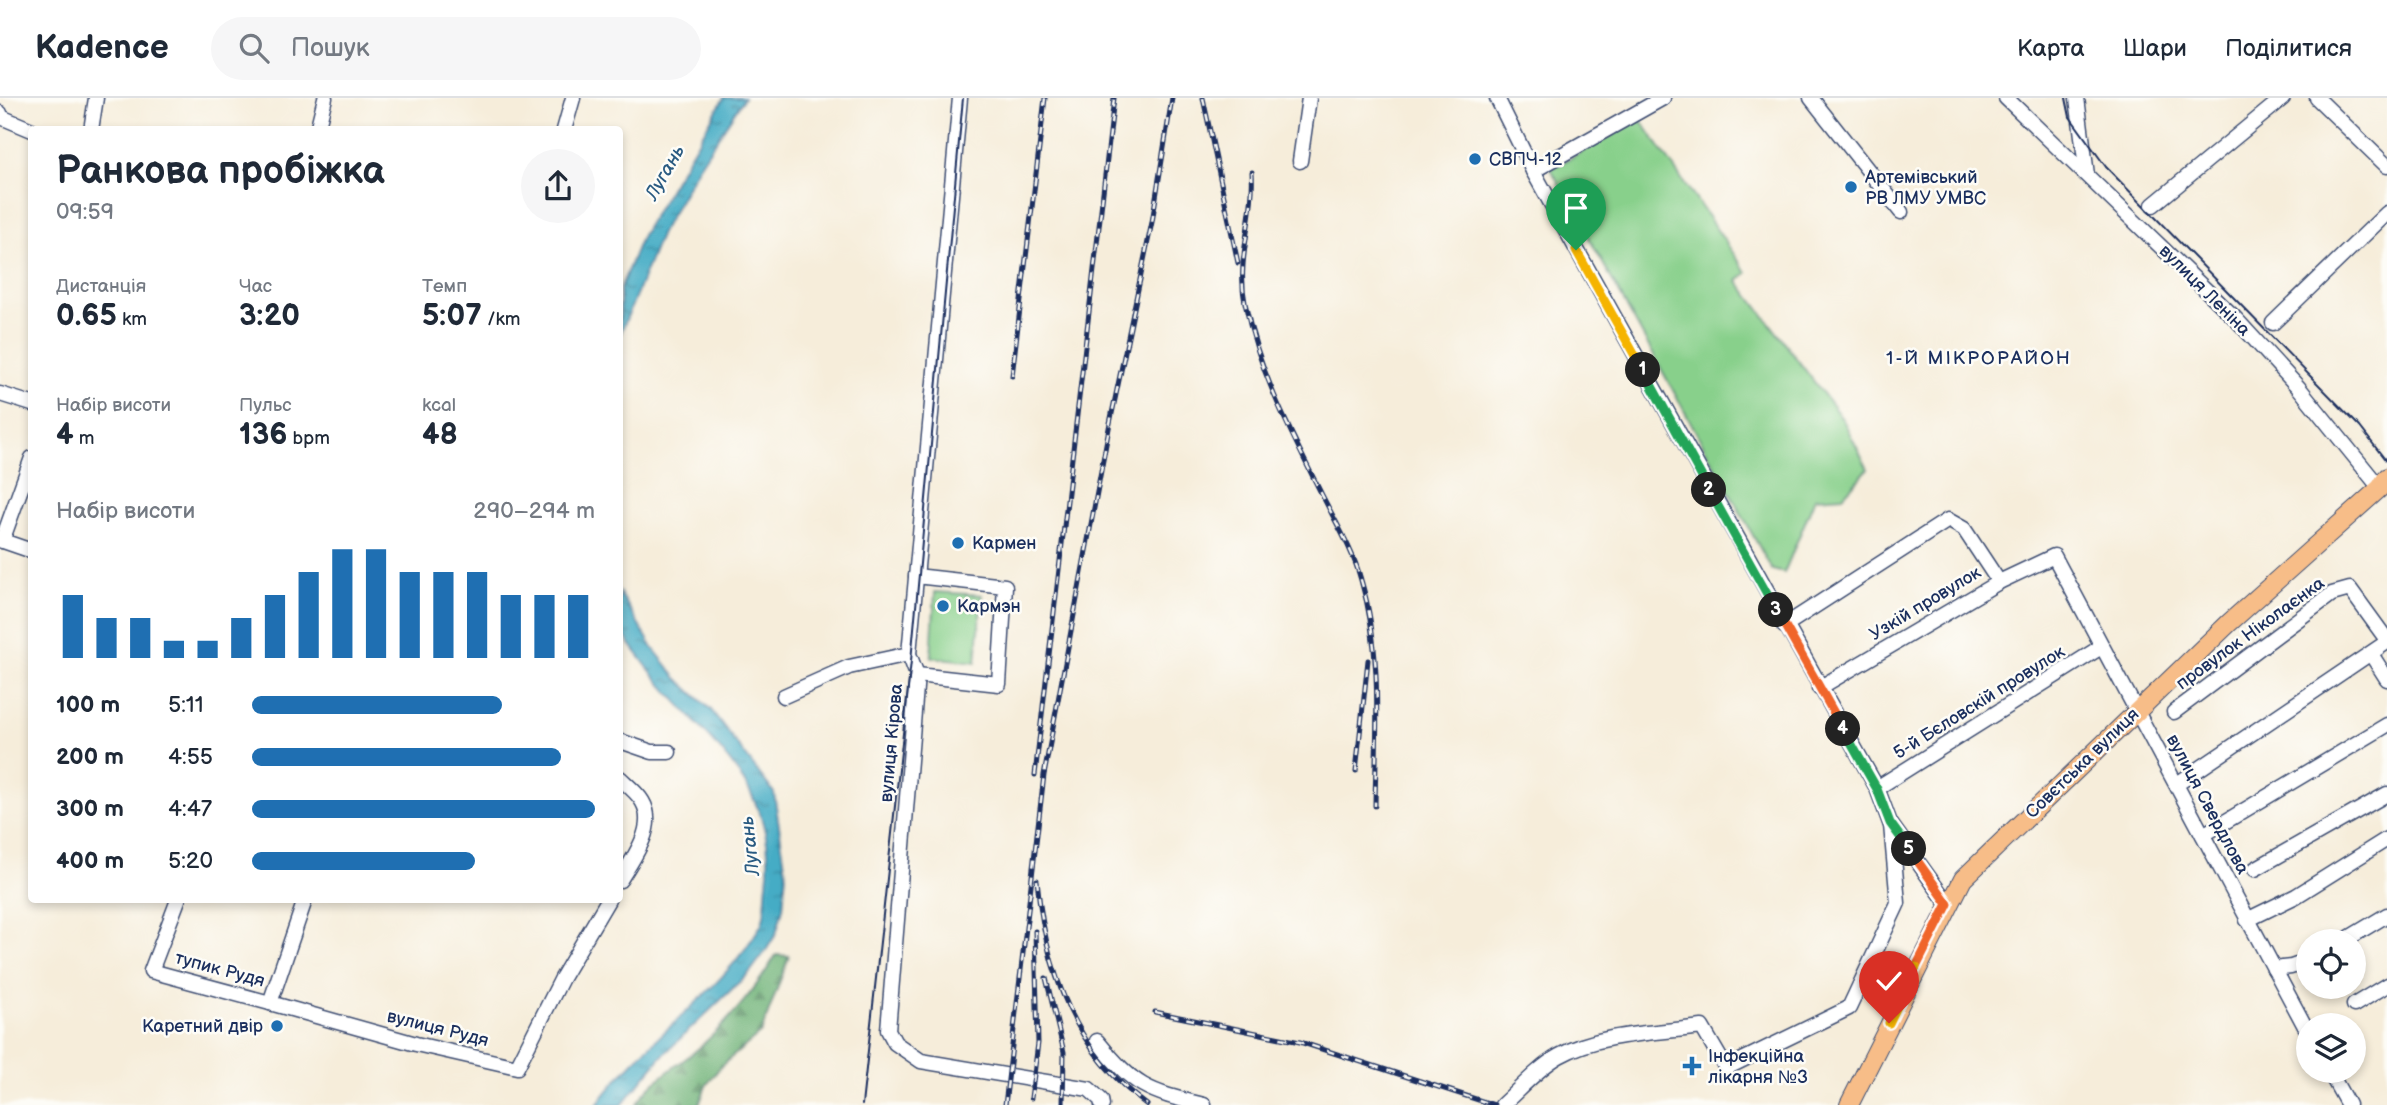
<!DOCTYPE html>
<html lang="uk">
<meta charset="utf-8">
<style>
:root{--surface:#fff;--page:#f6f6f7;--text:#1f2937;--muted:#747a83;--line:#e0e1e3;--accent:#1f6fb2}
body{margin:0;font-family:"Balsamiq Sans",sans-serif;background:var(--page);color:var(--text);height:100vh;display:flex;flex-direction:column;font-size:26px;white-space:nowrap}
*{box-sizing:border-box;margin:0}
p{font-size:23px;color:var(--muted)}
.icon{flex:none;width:38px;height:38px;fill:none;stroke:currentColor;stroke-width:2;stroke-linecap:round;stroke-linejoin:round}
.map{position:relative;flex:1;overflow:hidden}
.side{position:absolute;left:28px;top:28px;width:595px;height:777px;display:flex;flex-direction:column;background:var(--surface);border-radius:7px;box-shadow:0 4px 10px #0003}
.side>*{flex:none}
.buttons{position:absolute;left:2296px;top:831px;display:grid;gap:14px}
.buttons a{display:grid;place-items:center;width:70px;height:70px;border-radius:50%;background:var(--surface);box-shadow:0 4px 10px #0003;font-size:35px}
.pin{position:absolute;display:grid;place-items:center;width:60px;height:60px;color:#fff;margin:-72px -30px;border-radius:50% 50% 50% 0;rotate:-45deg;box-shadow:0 0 7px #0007}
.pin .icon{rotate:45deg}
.km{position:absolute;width:35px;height:35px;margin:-18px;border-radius:50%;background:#222;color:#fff;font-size:19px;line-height:35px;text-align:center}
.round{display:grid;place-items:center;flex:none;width:74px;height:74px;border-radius:37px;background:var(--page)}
.summary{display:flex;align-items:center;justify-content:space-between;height:119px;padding:0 28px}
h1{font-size:38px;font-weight:700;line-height:52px}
.stats{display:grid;grid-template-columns:repeat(3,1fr);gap:10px;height:119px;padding:7px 28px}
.stats div{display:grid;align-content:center}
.stats b{font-size:30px;font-weight:700}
.stats small{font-size:19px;font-weight:400}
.stats p{font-size:19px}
.chart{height:196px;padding:14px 28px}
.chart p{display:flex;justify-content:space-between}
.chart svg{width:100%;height:126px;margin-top:7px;stroke:var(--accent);stroke-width:6}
ul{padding:0 28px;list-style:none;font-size:23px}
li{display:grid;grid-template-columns:112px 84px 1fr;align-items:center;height:52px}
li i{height:18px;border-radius:9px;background:var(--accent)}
header{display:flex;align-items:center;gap:42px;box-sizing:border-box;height:98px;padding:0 35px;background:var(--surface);border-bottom:2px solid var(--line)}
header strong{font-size:33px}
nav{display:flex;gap:38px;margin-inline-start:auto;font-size:24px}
.search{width:490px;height:63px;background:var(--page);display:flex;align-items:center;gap:18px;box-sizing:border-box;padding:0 24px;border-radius:38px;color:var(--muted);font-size:26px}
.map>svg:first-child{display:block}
.green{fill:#88d08b;stroke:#528074;stroke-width:2}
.forest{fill:url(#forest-firs);stroke:#44706a;stroke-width:2}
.water{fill:url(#water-ripples);stroke:#306e92;stroke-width:2}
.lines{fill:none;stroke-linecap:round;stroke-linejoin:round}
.minor-casing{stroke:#3c4c71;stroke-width:17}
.major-casing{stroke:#3c4c71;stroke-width:20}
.minor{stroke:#fff;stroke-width:14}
.major{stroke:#f7bd88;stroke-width:18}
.tram{stroke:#1b2f5e;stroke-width:2}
.rail-casing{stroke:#1b2f5e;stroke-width:5}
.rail{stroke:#fdfcf7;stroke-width:2.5;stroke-dasharray:8;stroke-linecap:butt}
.split-1-casing{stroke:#fff;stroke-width:14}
.split-2-casing{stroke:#fff;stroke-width:14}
.split-3-casing{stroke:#fff;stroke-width:14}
.split-4-casing{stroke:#fff;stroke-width:14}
.split-5-casing{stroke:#fff;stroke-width:14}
.split-6-casing{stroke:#fff;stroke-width:14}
.split-7-casing{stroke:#fff;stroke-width:14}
.split-1{stroke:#f5b400;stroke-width:9}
.split-2{stroke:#22a559;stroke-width:9}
.split-3{stroke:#22a559;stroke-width:9}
.split-4{stroke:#f0652b;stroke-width:9}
.split-5{stroke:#22a559;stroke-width:9}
.split-6{stroke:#f0652b;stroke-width:9}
.split-7{stroke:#f5b400;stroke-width:9}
.poi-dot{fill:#1f6fb2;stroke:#fdfcf7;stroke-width:2.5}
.labels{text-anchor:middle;stroke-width:5;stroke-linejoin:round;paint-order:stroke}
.poi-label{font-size:18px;fill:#1b2f5e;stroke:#fdfcf7;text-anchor:start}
.street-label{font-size:18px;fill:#1b2f5e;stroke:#fdfcf7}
.water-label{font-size:19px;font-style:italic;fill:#2a5b82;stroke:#fdfcf7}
.neighbourhood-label{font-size:19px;letter-spacing:2px;fill:#1b2f5e;stroke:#fdfcf7}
</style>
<header>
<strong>Kadence</strong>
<div class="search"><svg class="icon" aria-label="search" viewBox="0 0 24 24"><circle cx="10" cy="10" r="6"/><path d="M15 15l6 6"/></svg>Пошук</div>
<nav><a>Карта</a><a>Шари</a><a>Поділитися</a></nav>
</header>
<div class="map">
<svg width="2387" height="1007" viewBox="0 0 2387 1007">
<defs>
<pattern id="forest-firs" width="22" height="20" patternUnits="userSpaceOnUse" patternTransform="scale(1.75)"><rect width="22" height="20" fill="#6eb277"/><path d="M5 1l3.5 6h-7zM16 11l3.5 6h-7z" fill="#5a9165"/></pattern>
<pattern id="water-ripples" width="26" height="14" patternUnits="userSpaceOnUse" patternTransform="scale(1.75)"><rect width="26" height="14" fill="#45acc5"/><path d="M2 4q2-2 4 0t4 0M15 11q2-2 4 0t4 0" fill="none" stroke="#398ca3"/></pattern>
</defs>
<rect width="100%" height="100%" fill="#fdfcf7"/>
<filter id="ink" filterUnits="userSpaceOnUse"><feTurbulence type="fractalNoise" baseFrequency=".0143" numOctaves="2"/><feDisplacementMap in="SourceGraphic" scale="14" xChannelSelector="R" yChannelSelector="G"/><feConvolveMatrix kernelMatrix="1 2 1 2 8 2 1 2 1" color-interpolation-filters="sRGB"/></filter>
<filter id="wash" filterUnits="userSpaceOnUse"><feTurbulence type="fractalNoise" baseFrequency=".00686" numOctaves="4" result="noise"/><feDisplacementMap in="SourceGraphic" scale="28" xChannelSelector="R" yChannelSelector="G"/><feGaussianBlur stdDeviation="1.57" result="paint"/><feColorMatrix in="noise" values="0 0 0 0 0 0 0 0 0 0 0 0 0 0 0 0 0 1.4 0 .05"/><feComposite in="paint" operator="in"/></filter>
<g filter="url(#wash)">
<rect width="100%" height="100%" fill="#f6edda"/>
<g class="green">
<path d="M1640,21L1747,175L1738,183L1843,322L1868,371L1843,398L1815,400L1784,475L1772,472L1551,71Z"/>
<path d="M935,494L982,497L976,564L931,559Z"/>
</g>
<path class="forest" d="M776,857L789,858L761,935L721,968L706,988L699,1007H636C651,981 679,968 700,949C731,921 755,893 776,857Z"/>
<g class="water">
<path d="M724,0H744L699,68L661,135L620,237V191L642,137Z"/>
<path d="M620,495L653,550L677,580L711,612L774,695L786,774L783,810L776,836L765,854L750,874L661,959L622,1007H597C644,940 720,898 761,827C767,816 765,797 767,785C780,685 698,637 645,566C637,555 627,544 621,531C617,522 619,505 620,495Z"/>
</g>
</g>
<g filter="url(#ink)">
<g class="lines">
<defs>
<g id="minor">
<path d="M960,0L909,556L917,577L888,932L895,945L921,963L1089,991L1101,1002L1102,1007"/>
<path d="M1497,0L1533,73L1877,690L1890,725L1948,806"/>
<path d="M1811,0L1901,114"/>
<path d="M2006,0L2234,219L2299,290L2380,390"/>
<path d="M2077,0L2087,77"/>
<path d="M2317,0L2387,68"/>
<path d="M0,15L1,19L32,32"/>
<path d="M91,32L96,0"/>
<path d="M317,32L325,0"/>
<path d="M564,32L573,0"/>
<path d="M1300,63L1309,0"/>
<path d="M1533,73L1663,0"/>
<path d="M2153,107L2283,0"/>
<path d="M2273,225L2387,115"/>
<path d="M0,296L32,306"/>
<path d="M0,442L32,453"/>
<path d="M2,443L32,360"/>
<path d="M916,478L1005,488L999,586L917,577"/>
<path d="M1784,528L1948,422L1964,431L1999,484"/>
<path d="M2371,556L2387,581"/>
<path d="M1819,590L1999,484L2054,458L2308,934"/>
<path d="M784,598L849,569L909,556"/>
<path d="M2174,614L2332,496L2350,491L2387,542"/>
<path d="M620,643L652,654H669"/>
<path d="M620,680C626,686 635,693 640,700C660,726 633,760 620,782"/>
<path d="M2177,686L2387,544"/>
<path d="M1877,690L2101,549"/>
<path d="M2203,737L2387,627"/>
<path d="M2255,771L2387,696"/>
<path d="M178,802L151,873L270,905"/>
<path d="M305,802L270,905L416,946L517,969L562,880L608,802"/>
<path d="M2247,822L2296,798L2387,741"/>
<path d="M2342,844L2387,817"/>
<path d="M2274,871L2291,869L2308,863"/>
<path d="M2354,907L2387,887"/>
<path d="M1097,943C1135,989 1146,993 1204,1007"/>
<path d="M2329,973L2348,1007"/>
<path d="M1502,1007C1520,991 1538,970 1559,958C1600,935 1656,935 1702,929L1726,970L1849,910L1898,805L1891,727"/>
</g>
<path id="major" d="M1849,1007L1963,781L2229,525L2380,390L2387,379"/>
</defs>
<use href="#minor" class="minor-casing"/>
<use href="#major" class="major-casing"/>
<use href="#minor" class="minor"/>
<use href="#major" class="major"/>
<g class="tram">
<path d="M2066,0L2070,19L2106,69L2360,329L2387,364"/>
<path d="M862,1007L911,563L963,0"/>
</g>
<defs>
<g id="rail">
<path d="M1203,0L1238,165"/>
<path d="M1252,74C1255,118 1236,160 1245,205C1259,274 1290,333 1321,395C1335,423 1353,452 1361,482C1383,556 1376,632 1375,708"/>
<path d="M1012,278L1045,0"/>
<path d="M1356,673L1368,562"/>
<path d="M1035,677L1114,0"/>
<path d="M1037,782C1045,868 1074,954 1147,1007"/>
<path d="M1046,880L1064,954L1063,1007"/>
<path d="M1155,914L1300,944L1494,1007"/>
<path d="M1031,1000L1038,945L1035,833"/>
<path d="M1005,1007L1044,677L1109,330L1152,124L1172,0"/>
</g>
</defs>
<use href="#rail" class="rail-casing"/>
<use href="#rail" class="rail"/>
</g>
</g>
<g class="lines" filter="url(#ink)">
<defs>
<path id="split-1" d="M1576,152L1643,272"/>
<path id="split-2" d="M1643,272L1709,392"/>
<path id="split-3" d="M1709,392L1776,512"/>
<path id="split-4" d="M1776,512L1843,631"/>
<path id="split-5" d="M1843,631L1877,691L1890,725L1909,751"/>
<path id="split-6" d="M1909,751L1948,806L1916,869"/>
<path id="split-7" d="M1889,925L1916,869"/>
</defs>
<use href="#split-1" class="split-1-casing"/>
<use href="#split-2" class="split-2-casing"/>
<use href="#split-3" class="split-3-casing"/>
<use href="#split-4" class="split-4-casing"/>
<use href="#split-5" class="split-5-casing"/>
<use href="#split-6" class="split-6-casing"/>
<use href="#split-7" class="split-7-casing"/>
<use href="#split-1" class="split-1"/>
<use href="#split-2" class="split-2"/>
<use href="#split-3" class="split-3"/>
<use href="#split-4" class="split-4"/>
<use href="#split-5" class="split-5"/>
<use href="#split-6" class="split-6"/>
<use href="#split-7" class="split-7"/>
</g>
<g class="poi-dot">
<circle cx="1475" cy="61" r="7"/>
<circle cx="1851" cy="89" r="7"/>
<circle cx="958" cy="445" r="7"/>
<circle cx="943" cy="508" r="7"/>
<circle cx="277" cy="928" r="7"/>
<path d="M1688.5 957.5h7v7h7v7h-7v7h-7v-7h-7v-7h7z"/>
</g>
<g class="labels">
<g class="poi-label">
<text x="1489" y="67">СВПЧ-12</text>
<text x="1865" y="85">Артемівський<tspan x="1865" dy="21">РВ ЛМУ УМВС</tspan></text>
<text x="972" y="451">Кармен</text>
<text x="957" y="514">Кармэн</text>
<text x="263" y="934" text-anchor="end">Каретний двір</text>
<text x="1708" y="964">Інфекційна<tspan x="1708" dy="21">лікарня №3</tspan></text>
</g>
<g class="street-label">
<text transform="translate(2205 192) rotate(45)" y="6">вулиця Леніна</text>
<text transform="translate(1925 505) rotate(-31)" y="6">Узкій провулок</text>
<text transform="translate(2250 535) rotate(-36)" y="6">провулок Ніколаєнка</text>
<text transform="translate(1979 604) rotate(-32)" y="6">5-й Бєловскій провулок</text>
<text transform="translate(891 645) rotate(-85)" y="6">вулиця Кірова</text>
<text transform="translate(2082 665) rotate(-44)" y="6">Совєтська вулиця</text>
<text transform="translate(2208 706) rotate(62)" y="6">вулиця Свердлова</text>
<text transform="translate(220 871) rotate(15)" y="6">тупик Рудя</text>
<text transform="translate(438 930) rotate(14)" y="6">вулиця Рудя</text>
</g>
<g class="water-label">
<text transform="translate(664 74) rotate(-60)" y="7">Лугань</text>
<text transform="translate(749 748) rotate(-96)" y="7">Лугань</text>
</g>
<g class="neighbourhood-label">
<text x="1979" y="266">1-Й МІКРОРАЙОН</text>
</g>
</g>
</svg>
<div class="buttons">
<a><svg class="icon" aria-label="locate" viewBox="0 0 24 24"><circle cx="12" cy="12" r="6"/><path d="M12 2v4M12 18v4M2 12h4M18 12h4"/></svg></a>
<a><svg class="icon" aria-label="layers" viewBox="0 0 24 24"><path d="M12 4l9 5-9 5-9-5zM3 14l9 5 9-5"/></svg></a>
</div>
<div class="pin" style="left:1576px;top:152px;background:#1e9e55"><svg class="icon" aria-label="arrive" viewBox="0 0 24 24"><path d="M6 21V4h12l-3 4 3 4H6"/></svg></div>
<div class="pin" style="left:1889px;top:925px;background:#d93025"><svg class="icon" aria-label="check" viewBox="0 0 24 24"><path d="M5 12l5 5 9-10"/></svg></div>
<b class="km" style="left:1643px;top:272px">1</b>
<b class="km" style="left:1709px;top:392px">2</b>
<b class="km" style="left:1776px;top:512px">3</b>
<b class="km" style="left:1843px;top:631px">4</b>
<b class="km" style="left:1909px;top:751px">5</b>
<section class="side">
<div class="summary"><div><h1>Ранкова пробіжка</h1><p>09:59</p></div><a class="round"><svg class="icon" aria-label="share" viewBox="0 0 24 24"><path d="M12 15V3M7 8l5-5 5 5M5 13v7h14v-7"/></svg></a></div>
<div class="stats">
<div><p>Дистанція</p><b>0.65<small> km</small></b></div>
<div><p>Час</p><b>3:20</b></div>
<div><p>Темп</p><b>5:07<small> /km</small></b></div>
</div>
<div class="stats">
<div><p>Набір висоти</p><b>4<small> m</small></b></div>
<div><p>Пульс</p><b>136<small> bpm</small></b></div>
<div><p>kcal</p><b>48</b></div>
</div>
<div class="chart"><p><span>Набір висоти</span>290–294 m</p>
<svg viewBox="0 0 160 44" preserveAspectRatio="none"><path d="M5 44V22M15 44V30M25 44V30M35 44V38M45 44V38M55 44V30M65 44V22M75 44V14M85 44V6M95 44V6M105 44V14M115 44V14M125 44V14M135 44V22M145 44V22M155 44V22"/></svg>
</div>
<ul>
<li><b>100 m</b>5:11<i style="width:73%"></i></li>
<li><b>200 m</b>4:55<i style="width:90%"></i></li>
<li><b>300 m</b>4:47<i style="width:100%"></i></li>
<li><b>400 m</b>5:20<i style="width:65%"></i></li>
</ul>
</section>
</div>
